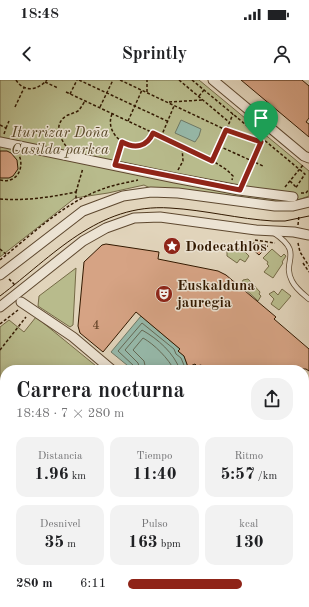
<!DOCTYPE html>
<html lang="es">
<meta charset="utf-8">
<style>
:root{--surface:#fff;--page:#f2f2f2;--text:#202124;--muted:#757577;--accent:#8f2418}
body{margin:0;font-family:"Old Standard TT",serif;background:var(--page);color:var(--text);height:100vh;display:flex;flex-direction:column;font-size:15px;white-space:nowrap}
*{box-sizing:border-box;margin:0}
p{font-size:13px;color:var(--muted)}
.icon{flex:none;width:22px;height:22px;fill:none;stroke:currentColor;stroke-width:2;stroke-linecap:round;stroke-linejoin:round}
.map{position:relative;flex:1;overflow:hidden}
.panel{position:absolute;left:0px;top:285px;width:309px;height:242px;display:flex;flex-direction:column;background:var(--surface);border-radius:16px 16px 0 0;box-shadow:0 2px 10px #0003}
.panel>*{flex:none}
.pin{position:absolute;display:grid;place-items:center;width:34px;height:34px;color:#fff;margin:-41px -17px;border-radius:50% 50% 50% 0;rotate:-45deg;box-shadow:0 0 4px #0007}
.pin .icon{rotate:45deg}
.round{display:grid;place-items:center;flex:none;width:42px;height:42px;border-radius:16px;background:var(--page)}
.overview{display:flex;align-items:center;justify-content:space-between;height:68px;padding:0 16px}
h1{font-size:22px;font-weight:600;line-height:30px}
.stats{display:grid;grid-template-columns:repeat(3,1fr);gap:6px;height:68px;padding:4px 16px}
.stats div{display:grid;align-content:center;border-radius:10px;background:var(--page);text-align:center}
.stats b{font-size:17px;font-weight:600}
.stats small{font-size:11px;font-weight:400}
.stats p{font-size:11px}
ul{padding:0 16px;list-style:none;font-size:13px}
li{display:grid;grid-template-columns:64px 48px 1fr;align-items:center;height:30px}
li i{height:10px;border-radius:5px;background:var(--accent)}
.status{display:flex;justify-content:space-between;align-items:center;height:28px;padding:0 20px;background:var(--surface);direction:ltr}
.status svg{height:11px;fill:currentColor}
header{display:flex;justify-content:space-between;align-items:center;height:52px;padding:0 16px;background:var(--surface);font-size:18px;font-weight:600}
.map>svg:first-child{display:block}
.green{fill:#b8bb8c;stroke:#756a46}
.water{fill:#96b9aa;stroke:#6e7966}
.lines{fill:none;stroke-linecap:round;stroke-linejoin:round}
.shore{stroke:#646955;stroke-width:1}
.ferry{stroke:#504933;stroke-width:1;stroke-dasharray:5 4;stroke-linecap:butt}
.building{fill:#d6a384;stroke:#321900}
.lane-casing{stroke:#5e482f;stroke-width:6}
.street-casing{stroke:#5e482f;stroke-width:11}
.path{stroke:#321900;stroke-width:1.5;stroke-dasharray:3 2;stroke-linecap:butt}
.lane{stroke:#ece3d3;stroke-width:4.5}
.street{stroke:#ece3d3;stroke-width:9}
.tram{stroke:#321900;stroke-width:1}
.route-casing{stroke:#fff;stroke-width:8}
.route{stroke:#8f2418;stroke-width:5}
.labels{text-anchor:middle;stroke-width:3;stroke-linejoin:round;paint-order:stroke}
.number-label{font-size:13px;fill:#5b3c21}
.park-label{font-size:15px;font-style:italic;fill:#5a4a2a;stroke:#ece3d3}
.poi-label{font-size:15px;font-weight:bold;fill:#321900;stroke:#ece3d3;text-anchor:start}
</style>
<div class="status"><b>18:48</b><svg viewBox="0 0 49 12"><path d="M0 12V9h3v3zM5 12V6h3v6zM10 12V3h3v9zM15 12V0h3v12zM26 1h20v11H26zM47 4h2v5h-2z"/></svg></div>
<header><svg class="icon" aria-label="back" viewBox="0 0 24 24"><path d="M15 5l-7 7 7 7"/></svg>Sprintly<svg class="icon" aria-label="person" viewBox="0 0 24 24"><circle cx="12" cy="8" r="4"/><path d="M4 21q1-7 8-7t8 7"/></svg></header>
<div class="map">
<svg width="309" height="527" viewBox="0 0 309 527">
<rect width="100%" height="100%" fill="#e1d4bb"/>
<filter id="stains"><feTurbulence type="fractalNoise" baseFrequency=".005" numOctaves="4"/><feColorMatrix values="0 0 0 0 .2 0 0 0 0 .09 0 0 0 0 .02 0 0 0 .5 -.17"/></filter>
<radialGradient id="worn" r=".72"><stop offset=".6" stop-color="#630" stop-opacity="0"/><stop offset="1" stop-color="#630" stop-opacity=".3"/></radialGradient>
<g class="green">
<path d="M0,0H199L309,91V116L295,121L279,122L152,109L144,105L108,113L75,118L0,177Z"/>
<path d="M227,169L245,172L249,176L245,182L240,179L237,183L227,176Z"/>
<path d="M272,169L281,177L284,174L286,176L282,182L283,183L273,198L264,192L269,186L267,184L268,182L263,178Z"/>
<path d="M76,188L73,245L70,247L38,226L39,216Z"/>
<path d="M248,199L260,212L259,214L261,216L258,221L241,205L243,200Z"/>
<path d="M282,209L291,216L279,230L271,224L274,219L269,214L274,211L278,215Z"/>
<path d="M36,237L101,290H5V338L0,339V247L9,240L24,252Z"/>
<path d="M64,522H144L159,525H186L190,527H65Z"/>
<path d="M203,524H243L261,527H198Z"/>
</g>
<g class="water">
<path d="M181,40L201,49L199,56L195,62L175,53Z"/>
<path d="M141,236L180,269L178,271L184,276L188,287L195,284L197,286L201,285L207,290H133L111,272Z"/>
<rect x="304" y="364" width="5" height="100"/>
<rect x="0" y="370" width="5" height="99"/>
</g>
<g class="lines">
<g class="shore">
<path d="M135,290L134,286L118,271L142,243L174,269L176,274L181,278L186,290"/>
<path d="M140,290L138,283L125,270L142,250C158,259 174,273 180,290"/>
<path d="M146,290L144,281L133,270L143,258C154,264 169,279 174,290"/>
</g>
<g class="ferry">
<path d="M304,419H309"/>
<path d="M0,424H5"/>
</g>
</g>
<g class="building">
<path d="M241,0H302L309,6V38L306,42L309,44V57Z"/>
<path d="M0,71H7L11,73L17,80L18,89L13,96L9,98H0Z"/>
<path d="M253,163L268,166L259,175L250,167Z"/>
<path d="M106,164L159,172L158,179L218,191L226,195L276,237L274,239L309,269V291L306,289L207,290L201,285L197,286L195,284L188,287L184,276L178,271L180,269L136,232L103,272L80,253L78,246L84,182L102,165Z"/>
</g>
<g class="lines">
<defs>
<path id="lane" d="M274,153C305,174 281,180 292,201C296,209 303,214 309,219"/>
<g id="street">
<path d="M213,0L304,76L309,78"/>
<path d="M0,62L175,98L239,110L293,117"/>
<path d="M0,195L83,131L123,116L151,112L178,113L275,126H293L309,122"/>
<path d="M21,222L73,257L112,290"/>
<path d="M0,227L83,161L106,148L134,138L160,137L256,150L294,152L309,155"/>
<path d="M0,347H5"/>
<path d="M304,357H309"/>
<path d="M0,525L9,527"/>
</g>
</defs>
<use href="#lane" class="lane-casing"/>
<use href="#street" class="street-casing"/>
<g class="path">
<path d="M16,0C24,13 38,10 47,0"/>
<path d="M79,0L167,41"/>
<path d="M120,0L226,50L261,62"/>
<path d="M179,0L229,42"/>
<path d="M192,0L305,94L295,109"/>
<path d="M45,2L58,8"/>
<path d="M66,12L213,81L227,90L233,96L232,100"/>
<path d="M147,12V0"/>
<path d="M70,14L77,0"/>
<path d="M199,16L204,10"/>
<path d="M169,22L203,20"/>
<path d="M15,27L24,8"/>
<path d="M100,27L113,0"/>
<path d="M112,34C102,59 142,80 153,53"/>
<path d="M128,41L142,10"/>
<path d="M0,45L6,48L4,54"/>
<path d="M6,48L9,41"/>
<path d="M161,57L174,26"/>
<path d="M66,66C59,57 54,44 66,36C70,34 74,33 78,31C81,28 83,24 85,21"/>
<path d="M219,66L263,86"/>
<path d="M118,77L122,61"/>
<path d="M213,81L233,34"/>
<path d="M178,90L183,81L182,67"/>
<path d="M0,100C16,104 25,89 19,75"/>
<path d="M290,101L296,107"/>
<path d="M243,102L263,59"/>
<path d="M285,107L303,85"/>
<path d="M76,112L83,88"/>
<path d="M301,113H306L309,109"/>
<path d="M0,119C26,121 51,117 76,112V119"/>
<path d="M298,145L299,135"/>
<path d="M255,160L275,163"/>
<path d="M298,163L300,172L309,186"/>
<path d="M0,169L7,175"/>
<path d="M0,180C30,156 64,123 100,110C112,105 125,103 138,100"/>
<path d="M303,183L309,192"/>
<path d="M9,199L15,205"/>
<path d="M0,244L18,230"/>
<path d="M0,270L26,237"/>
<path d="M0,338L5,335"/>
<path d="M304,467H309"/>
<path d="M0,473H5"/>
<path d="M304,476H309"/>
<path d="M0,481H5"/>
<path d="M0,497L5,498"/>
<path d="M304,500L309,502"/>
<path d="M180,522L194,523"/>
<path d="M260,522C274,527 289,527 303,522"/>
<path d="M304,522L309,520"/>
<path d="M28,523L29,522"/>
<path d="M194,527L195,522"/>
</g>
<use href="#lane" class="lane"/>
<use href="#street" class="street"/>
<path class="tram" d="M0,216C53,176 98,123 170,128C205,130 239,139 273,141H285L309,136"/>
</g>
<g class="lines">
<defs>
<path id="route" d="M226,50L261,62L240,110L115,85L122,62C135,69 147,67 153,53L212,81Z"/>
</defs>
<use href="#route" class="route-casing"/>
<use href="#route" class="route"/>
</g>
<defs>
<symbol id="sight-disc" viewBox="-11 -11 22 22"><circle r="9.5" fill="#8f2418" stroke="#ece3d3"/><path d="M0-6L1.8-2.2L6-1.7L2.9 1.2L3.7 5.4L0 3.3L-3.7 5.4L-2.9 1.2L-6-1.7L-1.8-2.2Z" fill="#fff"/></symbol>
<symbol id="theatre-disc" viewBox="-11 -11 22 22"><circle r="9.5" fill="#8f2418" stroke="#ece3d3"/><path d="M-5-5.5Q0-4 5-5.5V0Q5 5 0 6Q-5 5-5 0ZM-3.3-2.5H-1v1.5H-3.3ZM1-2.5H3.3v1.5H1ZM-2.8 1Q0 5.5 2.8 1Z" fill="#fff"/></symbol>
</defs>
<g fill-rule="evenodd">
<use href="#sight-disc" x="162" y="156" width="20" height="20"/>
<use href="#theatre-disc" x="154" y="204" width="20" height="20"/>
</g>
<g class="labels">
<g class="number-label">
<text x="96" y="249">4</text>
</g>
<g class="park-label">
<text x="60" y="57">Iturrizar Doña<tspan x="60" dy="17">Casilda parkea</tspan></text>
</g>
<g class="poi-label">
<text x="185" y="171">Dodecathlos</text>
<text x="177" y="210">Euskalduna<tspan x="177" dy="17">jauregia</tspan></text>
</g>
</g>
<rect width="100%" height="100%" filter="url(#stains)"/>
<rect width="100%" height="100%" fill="url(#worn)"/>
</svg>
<div class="pin" style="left:261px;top:62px;background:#1e9e55"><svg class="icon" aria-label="arrive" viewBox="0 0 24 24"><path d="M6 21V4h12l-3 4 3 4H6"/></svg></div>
<section class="panel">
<div class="overview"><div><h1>Carrera nocturna</h1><p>18:48 · 7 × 280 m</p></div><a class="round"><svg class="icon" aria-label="share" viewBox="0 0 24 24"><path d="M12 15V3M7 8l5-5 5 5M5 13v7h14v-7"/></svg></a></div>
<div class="stats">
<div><p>Distancia</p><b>1.96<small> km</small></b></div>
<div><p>Tiempo</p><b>11:40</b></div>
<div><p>Ritmo</p><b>5:57<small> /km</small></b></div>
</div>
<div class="stats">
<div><p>Desnivel</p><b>35<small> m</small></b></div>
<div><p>Pulso</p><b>163<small> bpm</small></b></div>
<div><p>kcal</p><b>130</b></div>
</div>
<ul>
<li><b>280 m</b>6:11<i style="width:69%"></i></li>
</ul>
</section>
</div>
